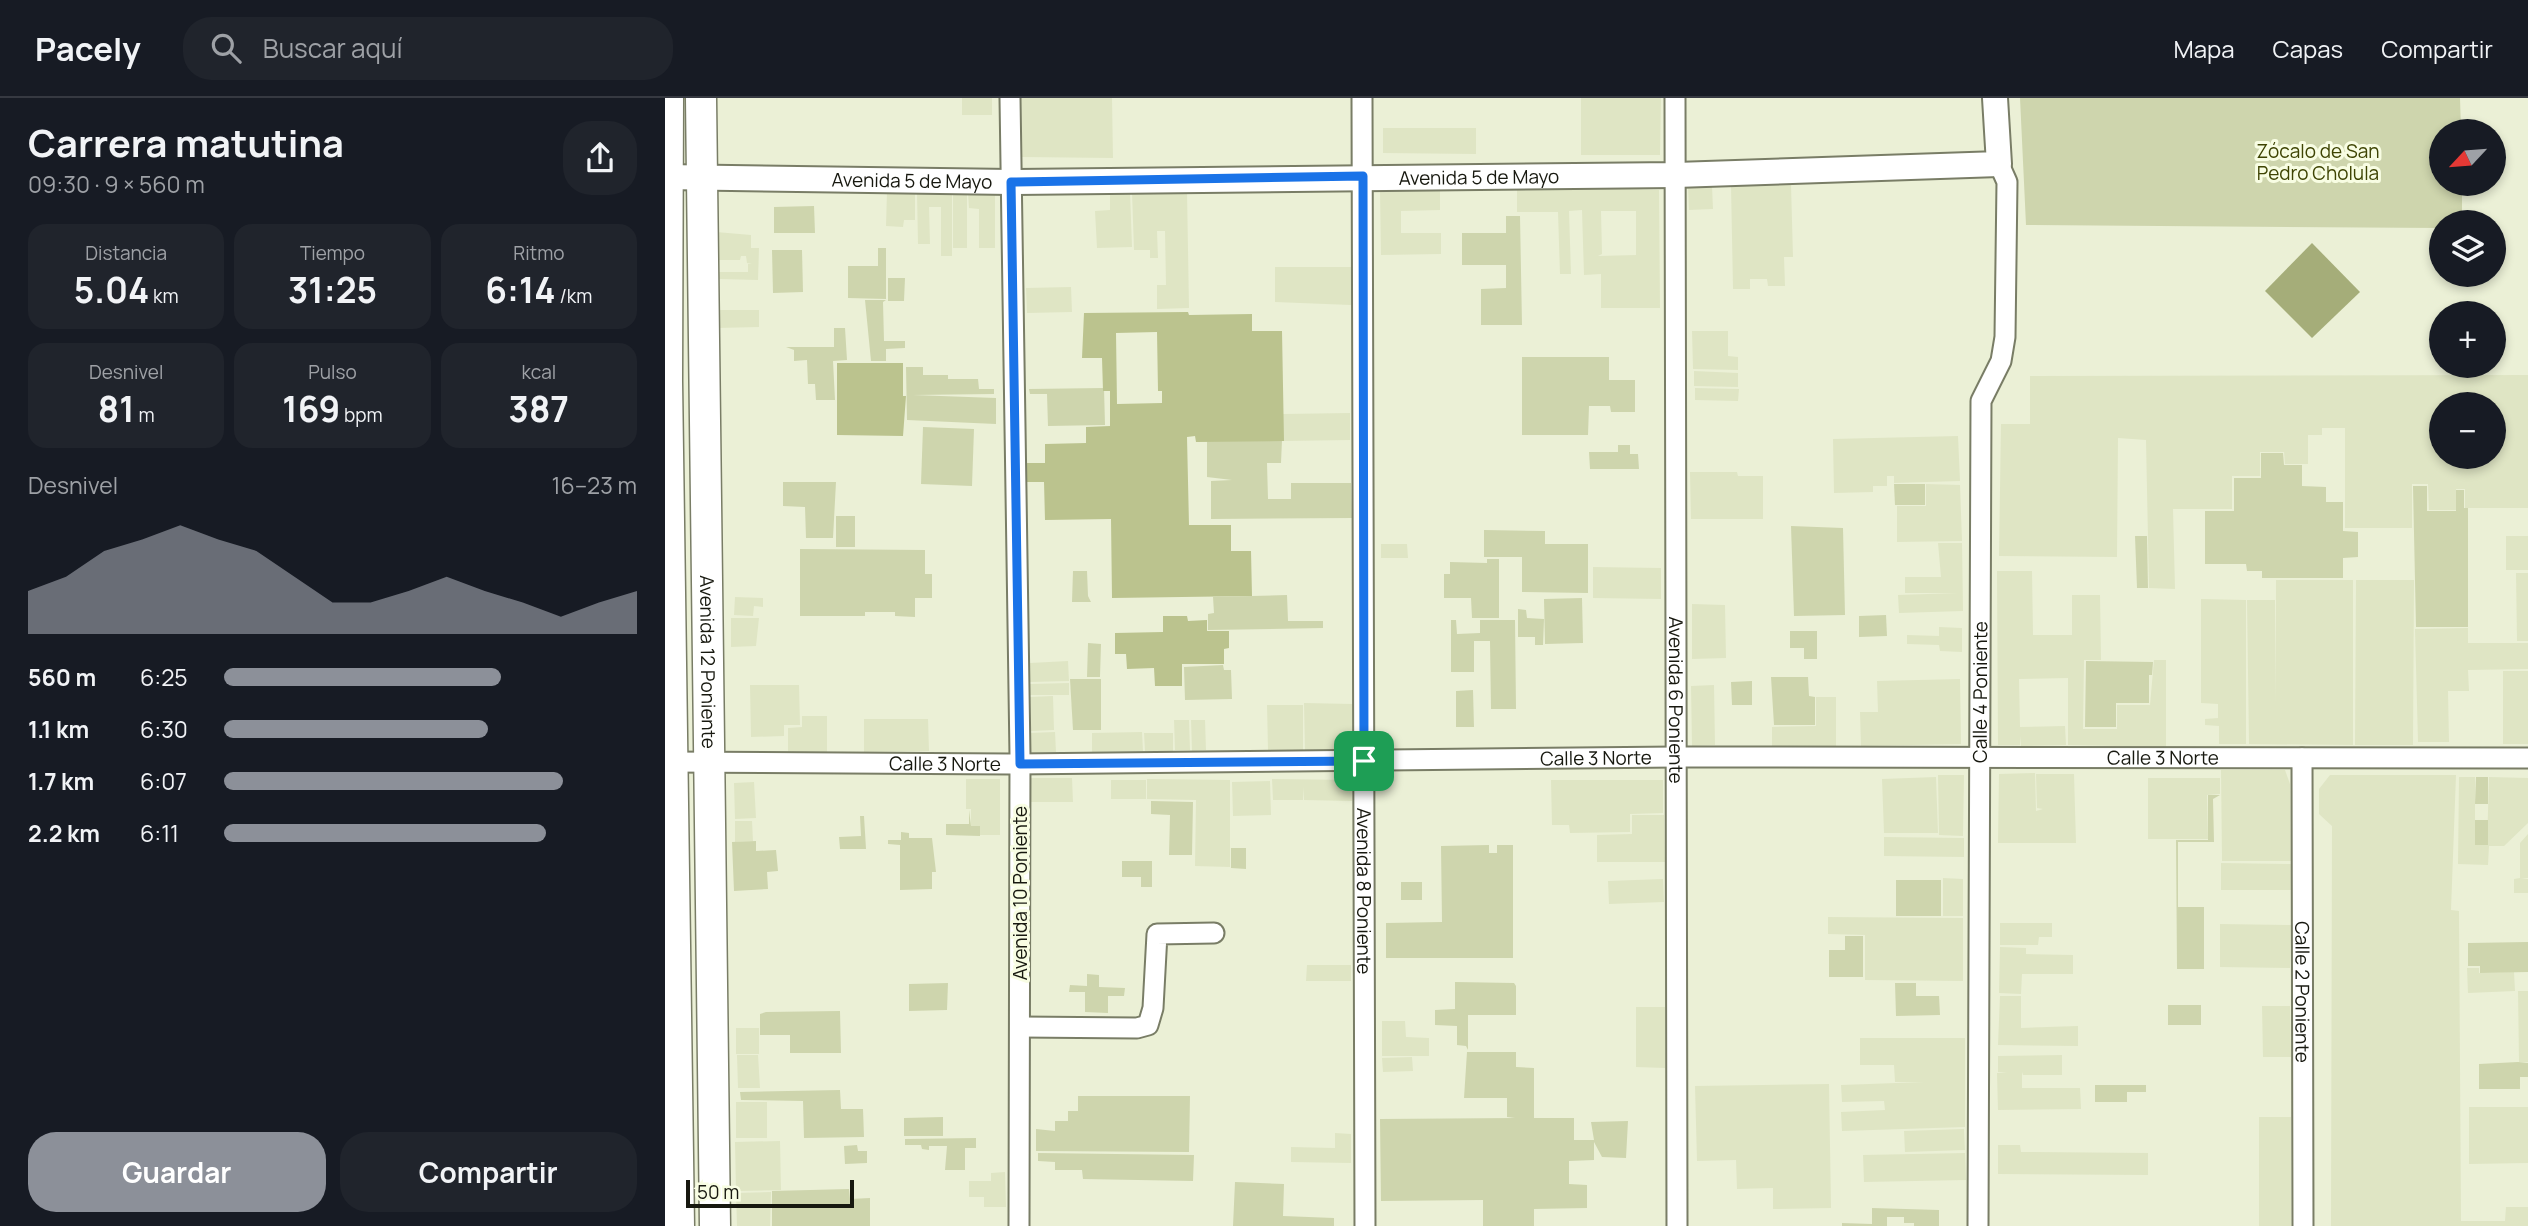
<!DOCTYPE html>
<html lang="es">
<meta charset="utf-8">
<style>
:root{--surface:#171b24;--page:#20242c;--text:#f1f3f6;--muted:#9ea1a6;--line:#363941;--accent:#8c9099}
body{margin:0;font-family:Manrope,sans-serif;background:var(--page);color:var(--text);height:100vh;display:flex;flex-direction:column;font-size:26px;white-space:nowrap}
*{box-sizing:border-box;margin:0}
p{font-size:23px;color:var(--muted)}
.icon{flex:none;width:38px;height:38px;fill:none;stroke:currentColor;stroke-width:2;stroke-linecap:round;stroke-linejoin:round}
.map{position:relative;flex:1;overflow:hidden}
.sheet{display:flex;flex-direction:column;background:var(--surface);width:665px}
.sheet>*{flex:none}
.needle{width:46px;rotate:244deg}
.controls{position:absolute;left:1764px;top:21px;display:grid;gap:14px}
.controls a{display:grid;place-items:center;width:77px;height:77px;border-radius:50%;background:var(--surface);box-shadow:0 4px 10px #0003;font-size:35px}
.scale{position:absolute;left:21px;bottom:18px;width:168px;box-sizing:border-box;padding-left:7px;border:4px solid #17180f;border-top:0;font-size:19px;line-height:24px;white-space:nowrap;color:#17180f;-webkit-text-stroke:5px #f8fde3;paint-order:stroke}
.pin{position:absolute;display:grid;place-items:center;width:60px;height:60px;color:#fff;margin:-30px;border-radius:14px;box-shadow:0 4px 10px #0006}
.round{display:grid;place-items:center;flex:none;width:74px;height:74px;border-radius:28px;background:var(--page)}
.headline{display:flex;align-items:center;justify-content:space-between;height:119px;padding:0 28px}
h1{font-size:38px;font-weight:700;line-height:52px}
.figures{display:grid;grid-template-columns:repeat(3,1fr);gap:10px;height:119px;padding:7px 28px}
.figures div{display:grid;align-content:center;border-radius:18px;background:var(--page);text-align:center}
.figures b{font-size:35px;font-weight:700}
.figures small{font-size:19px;font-weight:400}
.figures p{font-size:19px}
.chart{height:196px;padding:14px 28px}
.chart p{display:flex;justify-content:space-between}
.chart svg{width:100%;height:126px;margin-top:7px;fill:var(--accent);opacity:.7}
.action{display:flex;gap:14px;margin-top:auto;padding:14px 28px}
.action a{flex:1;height:80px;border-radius:28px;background:var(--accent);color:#fff;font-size:28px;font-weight:700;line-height:80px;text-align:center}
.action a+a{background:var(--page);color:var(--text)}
ul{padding:0 28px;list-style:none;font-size:23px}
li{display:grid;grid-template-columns:112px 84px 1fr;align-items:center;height:52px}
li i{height:18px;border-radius:9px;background:var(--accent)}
header{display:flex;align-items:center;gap:42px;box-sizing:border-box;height:98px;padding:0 35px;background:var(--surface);border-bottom:2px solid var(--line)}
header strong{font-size:33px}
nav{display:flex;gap:38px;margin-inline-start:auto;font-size:24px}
.search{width:490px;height:63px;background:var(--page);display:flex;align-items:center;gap:18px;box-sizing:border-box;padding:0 24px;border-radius:28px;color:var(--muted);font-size:26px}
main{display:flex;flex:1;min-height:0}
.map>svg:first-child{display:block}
.built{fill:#dfe5c4;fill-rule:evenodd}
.green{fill:#ced5ad}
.forest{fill:#bbc38e;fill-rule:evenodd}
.water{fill:#a5ad79}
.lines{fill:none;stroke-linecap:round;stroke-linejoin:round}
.minor-casing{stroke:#797d66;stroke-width:23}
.tertiary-casing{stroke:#797d66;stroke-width:28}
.primary-casing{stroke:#797d66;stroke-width:33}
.minor{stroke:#fff;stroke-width:19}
.tertiary{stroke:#fff;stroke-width:24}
.primary{stroke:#fff;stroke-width:30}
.route-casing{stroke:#fff;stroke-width:14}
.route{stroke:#1a73e8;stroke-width:9}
.labels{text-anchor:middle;stroke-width:6;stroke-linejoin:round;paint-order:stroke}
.park-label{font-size:19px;fill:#3e4403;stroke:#f8fde3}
.street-label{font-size:19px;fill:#17180f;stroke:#f8fde3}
</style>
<header>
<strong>Pacely</strong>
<div class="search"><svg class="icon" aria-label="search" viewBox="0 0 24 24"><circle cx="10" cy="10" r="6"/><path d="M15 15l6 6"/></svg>Buscar aquí</div>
<nav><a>Mapa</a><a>Capas</a><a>Compartir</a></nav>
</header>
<main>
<section class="sheet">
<div class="headline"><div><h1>Carrera matutina</h1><p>09:30 · 9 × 560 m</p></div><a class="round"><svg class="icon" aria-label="share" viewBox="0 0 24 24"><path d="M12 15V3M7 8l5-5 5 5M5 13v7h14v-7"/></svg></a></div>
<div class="figures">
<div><p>Distancia</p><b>5.04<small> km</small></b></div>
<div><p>Tiempo</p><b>31:25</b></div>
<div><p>Ritmo</p><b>6:14<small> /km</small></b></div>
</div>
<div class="figures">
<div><p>Desnivel</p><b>81<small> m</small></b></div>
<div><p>Pulso</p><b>169<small> bpm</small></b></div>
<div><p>kcal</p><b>387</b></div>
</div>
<div class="chart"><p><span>Desnivel</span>16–23 m</p>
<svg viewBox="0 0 160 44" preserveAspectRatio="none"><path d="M0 44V29L10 24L20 15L30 11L40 6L50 11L60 15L70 24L80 33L90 33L100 29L110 24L120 29L130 33L140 38L150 33L160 29V44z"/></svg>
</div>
<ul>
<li><b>560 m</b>6:25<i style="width:67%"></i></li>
<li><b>1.1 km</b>6:30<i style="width:64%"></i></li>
<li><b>1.7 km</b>6:07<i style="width:82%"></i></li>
<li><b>2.2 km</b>6:11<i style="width:78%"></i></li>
</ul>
<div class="action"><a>Guardar</a><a>Compartir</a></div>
</section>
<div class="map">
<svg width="1863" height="1128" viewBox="0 0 1863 1128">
<rect width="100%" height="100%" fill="#ebf0d6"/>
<g class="built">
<rect x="297" y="0" width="30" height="17"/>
<path d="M356,0H447L448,60L357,59Z"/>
<path d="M916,0H996L995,57H916Z"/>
<path d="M718,30H811V56L718,55Z"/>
<path d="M1066,87H1126L1128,159H1119L1120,188H1103L1102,181H1085V191H1068Z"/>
<path d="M1047,88L1048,111L1024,112L1023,89Z"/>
<path d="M936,90L994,92L995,210H936V176L919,177L917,112L904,113L906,176H895L893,114H852V92ZM936,113H971V157L933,158L937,156Z"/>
<path d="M775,91V112L736,113V135H776V156L716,157L715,92Z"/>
<path d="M522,93L524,210L492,211V187H501L500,133H492L493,160H485V152H469L467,94Z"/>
<path d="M222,94L250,95V122H239L238,129L221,128Z"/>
<path d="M252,94H287V158H276V109H264L265,146H253Z"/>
<rect x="288" y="94" width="14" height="56"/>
<path d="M465,94L467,149L432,150L430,113L445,112V95Z"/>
<path d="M303,95H330V150H314V111L304,110Z"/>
<path d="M51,134L86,137V150H94L93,182L54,181V174H83V166H87L82,165L81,158H76L75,162H54Z"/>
<path d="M610,169H686V207L610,204Z"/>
<path d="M406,189L407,214L362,215L361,190Z"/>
<path d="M52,212H94V229L52,230Z"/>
<path d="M1027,233H1063V258L1073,259V272L1028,271Z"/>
<path d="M1029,273L1073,275V289L1029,288Z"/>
<path d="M1863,277V410H1800V391H1791V412H1764L1763,386H1747V430H1680V330H1657V337H1643V366H1620L1619,354H1595V378H1567V411H1508L1510,491L1484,490L1481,342L1453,340L1452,459L1334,458L1336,326H1365V278ZM1829,306V359H1776V306Z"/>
<path d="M1030,290L1074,291L1073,303L1030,302Z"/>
<path d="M685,315V342L618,343V316Z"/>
<path d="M1293,338L1295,383L1229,385V378H1222V388H1208V394L1169,395L1168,341Z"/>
<path d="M1025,374H1072L1073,378H1098V421H1026Z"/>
<path d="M1261,386L1295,387L1297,443L1232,444V408H1261Z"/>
<rect x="1841" y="438" width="22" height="34"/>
<path d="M1273,445H1297L1298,513L1234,515L1233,497L1293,495H1240V479H1276Z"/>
<path d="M716,446H742L743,460H716Z"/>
<path d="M928,469L996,470V501L928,500Z"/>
<path d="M1332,473H1367L1368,537H1407V497H1435L1436,562H1419L1418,631H1452V607H1485L1489,562H1501V649L1403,647V580L1354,581L1355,629L1400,628L1401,647L1356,648L1355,638V647H1333Z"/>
<path d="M1851,475H1863V543H1852Z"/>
<path d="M1611,482H1688V647L1584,646L1582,502H1610L1611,606Z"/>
<path d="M1691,482H1749L1748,647H1690Z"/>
<path d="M70,499L98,500V509L89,508L88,518L69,517Z"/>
<path d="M1536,501L1581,502V646H1554V628L1540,627V621L1553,620V606L1536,605Z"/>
<path d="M1027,506L1060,507L1061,560L1027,561Z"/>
<path d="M66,520H94L91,548L66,549Z"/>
<path d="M1274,529L1297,530V554L1275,553L1274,547L1242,546V537L1274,538Z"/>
<path d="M1803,530V545H1863V571L1803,572L1804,593H1783L1784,644H1753L1750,531Z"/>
<path d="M403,563L404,583L365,584V565Z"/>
<rect x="1838" y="573" width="25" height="73"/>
<path d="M1295,581L1296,646L1196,648L1195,614H1213L1212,583Z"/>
<path d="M404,585V597H365V586Z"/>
<path d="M85,587H134L135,627H119V638L86,639Z"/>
<path d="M1049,587L1050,647L1027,648L1026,588Z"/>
<path d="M388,598L389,632L366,633L365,599Z"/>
<path d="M1151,599H1171V648H1107V629L1151,628Z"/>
<path d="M639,605L688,606L689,652L640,653Z"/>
<path d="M602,607H638V652H603Z"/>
<path d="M137,618H162V654H123V630L137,629Z"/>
<path d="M199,621H263L264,653L199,654Z"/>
<path d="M509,622H524L525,652H510Z"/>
<path d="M526,622H540L541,652L527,653Z"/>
<path d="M390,634L391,654L366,655L364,635Z"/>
<path d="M477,634L478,653L427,654V635Z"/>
<path d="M479,635H508V653H480Z"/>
<path d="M1556,672H1620L1625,686L1626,763H1557Z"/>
<path d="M1370,675L1371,713L1378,711L1372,710L1371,676H1409L1411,745H1333L1334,676Z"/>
<path d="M1273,677H1299L1298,738L1274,737Z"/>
<path d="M1665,677H1791L1786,812L1794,813L1796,1123H1840L1841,1109H1863V1128H1666L1667,728L1654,716V691Z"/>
<path d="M1271,679L1273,735H1219L1217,681Z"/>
<path d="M1794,679H1810V746L1822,747L1824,679L1863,680V725L1839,748H1824L1823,767L1793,766Z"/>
<path d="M364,680H407L408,704H364Z"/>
<path d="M1483,680H1555V696L1542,697L1543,741H1483Z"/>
<path d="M301,681H335V737H315V728H306V711H301Z"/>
<path d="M482,681L565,682V769L530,768L531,702L482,701Z"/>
<path d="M607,681L687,682V703L639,702L638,689V702H608Z"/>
<rect x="446" y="682" width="35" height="19"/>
<path d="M886,682H998V715L965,716V734L905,735L904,727H887Z"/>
<path d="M605,683L606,717L568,718L567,684Z"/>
<path d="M89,684L91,720L70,721L69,685Z"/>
<path d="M967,717H999L1000,764H932V737L967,736Z"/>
<path d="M70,723H87L88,743L70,744Z"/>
<path d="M1863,736V780H1856L1863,781V795H1849V781L1855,780V745Z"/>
<path d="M1219,739L1299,740V759L1219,758Z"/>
<path d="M1556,765L1626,766V792H1556Z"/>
<path d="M1278,780L1298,781V818H1278Z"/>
<path d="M998,781L999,804L944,806L943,783Z"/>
<path d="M1163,819L1298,820V883L1200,882V837L1163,836Z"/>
<path d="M1335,825H1387V839H1374L1373,847H1335Z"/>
<path d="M1555,826L1626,827L1625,870L1555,869Z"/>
<path d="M1335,849L1361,850V856L1408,857V876H1357L1356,896L1334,895Z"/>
<path d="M642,867H686V883H641Z"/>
<path d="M1802,870H1814V875L1849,874L1850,893L1803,895Z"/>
<path d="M1853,893H1863V964H1854Z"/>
<path d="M1335,898H1356V930L1413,928V948L1333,947Z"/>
<path d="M1597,908H1625L1626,959H1598Z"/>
<path d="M971,909H1000V970L971,969Z"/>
<path d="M717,923H740L741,939L764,940V958H717Z"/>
<rect x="71" y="930" width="23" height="26"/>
<path d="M1195,940H1300V1029L1177,1033L1176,1014L1220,1012L1219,1003L1177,1004L1176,987L1259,984H1230L1229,967H1195Z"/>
<path d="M72,957H93L95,990H73Z"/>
<path d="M1397,957V977H1358L1357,974V990H1415L1416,1011L1333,1012L1332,975H1342L1333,974V958Z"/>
<path d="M747,959L748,973L718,974L717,960Z"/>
<path d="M1164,986L1166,1110L1108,1111V1090L1072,1091L1071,1062L1032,1063L1030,988Z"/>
<rect x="71" y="1004" width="31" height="36"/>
<path d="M1804,1009H1863V1065L1804,1066Z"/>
<rect x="1594" y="1019" width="32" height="109"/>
<path d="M1299,1031L1300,1052L1240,1054L1239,1033Z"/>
<path d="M670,1035L686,1036V1065L626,1064V1049L670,1050Z"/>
<path d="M115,1043L116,1092L71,1093L70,1044Z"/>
<path d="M1333,1047H1355L1356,1054L1483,1055V1077L1333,1076Z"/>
<path d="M1300,1055L1301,1082L1199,1084L1198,1057Z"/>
<path d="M340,1074L341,1109H319V1099H304V1083H326V1075Z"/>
<path d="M106,1094L105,1128H72L71,1095Z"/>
</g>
<g class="green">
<path d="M1355,0H1795L1796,33H1776V86H1797V124H1776V130L1361,127Z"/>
<path d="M149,108L150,135H109V109Z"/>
<path d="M841,118H855L857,227H816V191L841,190V167H797V135H841Z"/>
<path d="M213,150H221V201L183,200V168H213Z"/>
<path d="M107,152H137L138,194L108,195Z"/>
<path d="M223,180H240L239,203H223Z"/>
<path d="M200,202H221L218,204L219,243H240V250L221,251V263H206Z"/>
<path d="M169,230H180L182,262L168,263L170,302H151L150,286H143L142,262L129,263V252L121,249H169Z"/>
<path d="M857,259H944V282H970V314H946L945,308H924L923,337H857Z"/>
<path d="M241,269H258V277H283V281H313L314,291H329V296L248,297L331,300V326L242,322Z"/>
<path d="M439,290L440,327L383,328L382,296H365L364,291Z"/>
<path d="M258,329L309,331L307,388L256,386Z"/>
<path d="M542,342H617L616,365H602L603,401H626V385H686L687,420L546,421V383L567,382L542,379Z"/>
<path d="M953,347H965V356H973L974,371H925L924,354H953Z"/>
<path d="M1596,355H1618L1619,367H1637V388L1661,389V404H1678V433L1693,434V459L1678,460V480H1597V473H1582L1581,466H1540V413H1569V380H1596Z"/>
<path d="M118,384H171L168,440H141L140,409L118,408Z"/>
<path d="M1229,386H1260V407H1230Z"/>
<path d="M1748,388H1762V413H1791V392H1799V410H1803V529H1751Z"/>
<rect x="171" y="418" width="19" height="31"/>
<path d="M1126,428L1178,430L1180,517L1129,518Z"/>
<path d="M819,432L880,433V446H923V495L857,494V459H819Z"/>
<path d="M1470,438H1482L1483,490H1472Z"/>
<path d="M135,451L260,452V476H267V500H250V519L230,518V514H200V518H135Z"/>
<path d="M822,461H834V520H807L806,500H779V476H785V464L822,465Z"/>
<path d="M408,473H422L423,498L426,504H407Z"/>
<path d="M622,497L623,523H658V530L543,532V516L549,515L548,499Z"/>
<path d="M917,500L918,545L880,546L879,501Z"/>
<path d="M853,511L861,512L862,520L879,521L878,547H870V539H853Z"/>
<path d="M1221,517L1222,538L1194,539V518Z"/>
<path d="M786,522H791L792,536L815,535V522H850L851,611H826L825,543H809V574H786Z"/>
<path d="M1125,533H1152V561H1139V550H1125Z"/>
<path d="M423,545L436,546L435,579H422Z"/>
<path d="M1421,563L1488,564L1487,577H1484V605H1451V629H1420Z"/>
<path d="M558,567L559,572H566L567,601L520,602L519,569Z"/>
<path d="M1106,579H1143L1144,598L1150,599V627H1109Z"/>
<path d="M405,581H436V632H408Z"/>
<path d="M1087,583V607H1067L1066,584Z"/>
<path d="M808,592L809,629H791V593Z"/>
<path d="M1811,679H1823V706H1810Z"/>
<path d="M1543,697H1555L1548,701L1549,744H1513V809H1539V871H1512L1511,742H1543Z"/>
<path d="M486,703L528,704L527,757H504L505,717L486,716Z"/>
<path d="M304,712L306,728H315V738L281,737V726H304Z"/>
<path d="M195,718H199L201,751H175L174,739L196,738Z"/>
<rect x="1810" y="722" width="13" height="25"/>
<path d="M236,734L244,735V740H267L271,774H267V791L235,792V747L223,746V742H236Z"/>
<path d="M91,743V753L111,752L113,773L102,774L103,791L69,793L67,744Z"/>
<path d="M824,747V755H832V747H848V860H721V825L777,824L776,748Z"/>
<path d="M566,750H581V771L566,770Z"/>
<path d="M457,763H487V789H476V779H457Z"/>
<rect x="1231" y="782" width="45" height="36"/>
<rect x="736" y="784" width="21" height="18"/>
<path d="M1180,838H1198V879H1164V852H1180Z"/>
<path d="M1863,844V874L1815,875V868H1803V845Z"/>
<path d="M422,876L434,877V889L460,890L459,898H443V915L420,914V894H404L405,887L422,888Z"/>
<path d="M790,884L849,885L851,888V917H803V952L801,948L792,947V928L770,927V912L790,911Z"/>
<path d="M283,885L282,912L244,913V886Z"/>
<path d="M1230,885H1251V898H1274L1275,917L1231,918Z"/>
<rect x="1503" y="907" width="33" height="20"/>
<path d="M175,913L176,955H125V937H95V916L101,914Z"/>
<path d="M802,954H851V969L869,970V1020H909V1042H929L926,1024L963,1023L961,1060L937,1059L929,1044V1062L904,1063V1086L922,1087V1110L869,1111V1128H818V1102L716,1103L715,1021L850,1020L842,1019V1000H799Z"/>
<path d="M1853,964L1863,965V979H1855V991H1814V966Z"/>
<path d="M1430,987H1481V994H1462V1004H1430Z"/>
<path d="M175,992L176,1011H198L199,1039L139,1040L138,1003L76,1002L75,994Z"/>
<path d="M413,998H525L524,1054L371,1053V1031L390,1033V1023H403V1013H413Z"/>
<path d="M278,1019V1038H239V1020Z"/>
<path d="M311,1040V1050H300V1072H280L282,1048H264V1052L257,1051L256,1047H240V1041Z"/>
<path d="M192,1047L193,1053H202V1065L180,1066L179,1048Z"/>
<path d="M373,1055L529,1057L528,1083L418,1081L417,1072H390V1064L373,1063Z"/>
<path d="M570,1084L619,1086L618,1118L669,1120V1128H568Z"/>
<path d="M184,1091L185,1101L205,1100V1128H107V1093Z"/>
<path d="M1207,1110L1274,1112V1128H1249V1125H1239V1119H1222V1128H1177V1125L1207,1126Z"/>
</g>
<g class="forest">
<path d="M523,214L524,217L587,216V233H617L619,343L531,344L530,338L522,339L524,427H566V453H586L587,498L447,500L446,421L380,422L379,384H359V365H380V346L421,345V329L445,328V293H438L437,260H417L419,215ZM492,234L493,293H497V305L452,306L451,235Z"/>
<path d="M172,265H238V298H241L238,338L172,337Z"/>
<path d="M498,518H522L523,523L542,522V533H564V550L559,551V566H517V588H490L489,570L462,571L461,556H450V535L498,534Z"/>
</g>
<path class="water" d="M1647,145L1695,194L1647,240L1600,193Z"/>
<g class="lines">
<defs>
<g id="minor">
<path d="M345,0L355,657L354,1128"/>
<path id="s1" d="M697,0L700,1128"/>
<path id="s2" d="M1010,0L1012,1128"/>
<path id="s3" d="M1637,660L1638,1128"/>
<path id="s4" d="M0,664L346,666L1011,659L1863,660"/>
<path d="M356,929L472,930L483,927L488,910L492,836L549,835"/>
<path id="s5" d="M1313,1128L1316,303L1336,263L1340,239L1342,84L1334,66"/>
</g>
<g id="tertiary">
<path id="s6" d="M0,79L346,84L1011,77L1334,66L1330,0"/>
</g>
<g id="primary">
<path d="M3,0L2,283L14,1128"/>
<path id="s7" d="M36,0L50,1128"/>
</g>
</defs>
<use href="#minor" class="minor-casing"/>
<use href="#tertiary" class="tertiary-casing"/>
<use href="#primary" class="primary-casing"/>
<use href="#minor" class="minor"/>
<use href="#tertiary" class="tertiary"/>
<use href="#primary" class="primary"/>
</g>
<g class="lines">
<defs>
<path id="route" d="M698,78L699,663L355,666L346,84Z"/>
</defs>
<use href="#route" class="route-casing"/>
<use href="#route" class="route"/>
</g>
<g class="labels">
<g class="park-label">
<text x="1653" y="60">Zócalo de San<tspan x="1653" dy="22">Pedro Cholula</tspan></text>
</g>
<g class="street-label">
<text dy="7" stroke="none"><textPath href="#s6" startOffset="814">Avenida 5 de Mayo</textPath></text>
<text dy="7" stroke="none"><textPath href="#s6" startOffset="247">Avenida 5 de Mayo</textPath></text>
<text dy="7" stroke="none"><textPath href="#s7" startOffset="564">Avenida 12 Poniente</textPath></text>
<text dy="7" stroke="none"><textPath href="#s5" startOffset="534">Calle 4 Poniente</textPath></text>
<text dy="7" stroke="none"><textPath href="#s2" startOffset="602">Avenida 6 Poniente</textPath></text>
<text dy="7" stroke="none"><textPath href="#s4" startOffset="931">Calle 3 Norte</textPath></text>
<text dy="7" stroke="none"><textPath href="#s4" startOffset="1498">Calle 3 Norte</textPath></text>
<text dy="7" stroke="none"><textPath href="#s4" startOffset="280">Calle 3 Norte</textPath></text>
<text dy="7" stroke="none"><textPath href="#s1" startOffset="793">Avenida 8 Poniente</textPath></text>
<text transform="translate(355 795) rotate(-90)" y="7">Avenida 10 Poniente</text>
<text dy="7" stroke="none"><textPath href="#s3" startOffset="234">Calle 2 Poniente</textPath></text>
</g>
</g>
</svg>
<div class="controls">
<a><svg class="needle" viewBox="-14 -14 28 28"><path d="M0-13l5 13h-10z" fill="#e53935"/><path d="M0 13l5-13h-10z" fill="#9ea1a6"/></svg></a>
<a><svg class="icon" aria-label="layers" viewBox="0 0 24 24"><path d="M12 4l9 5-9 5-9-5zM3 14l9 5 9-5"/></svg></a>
<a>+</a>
<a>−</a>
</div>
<div class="scale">50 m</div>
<div class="pin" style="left:699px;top:663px;background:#1e9e55"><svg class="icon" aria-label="arrive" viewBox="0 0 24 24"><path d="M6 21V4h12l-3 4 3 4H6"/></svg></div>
</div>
</main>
